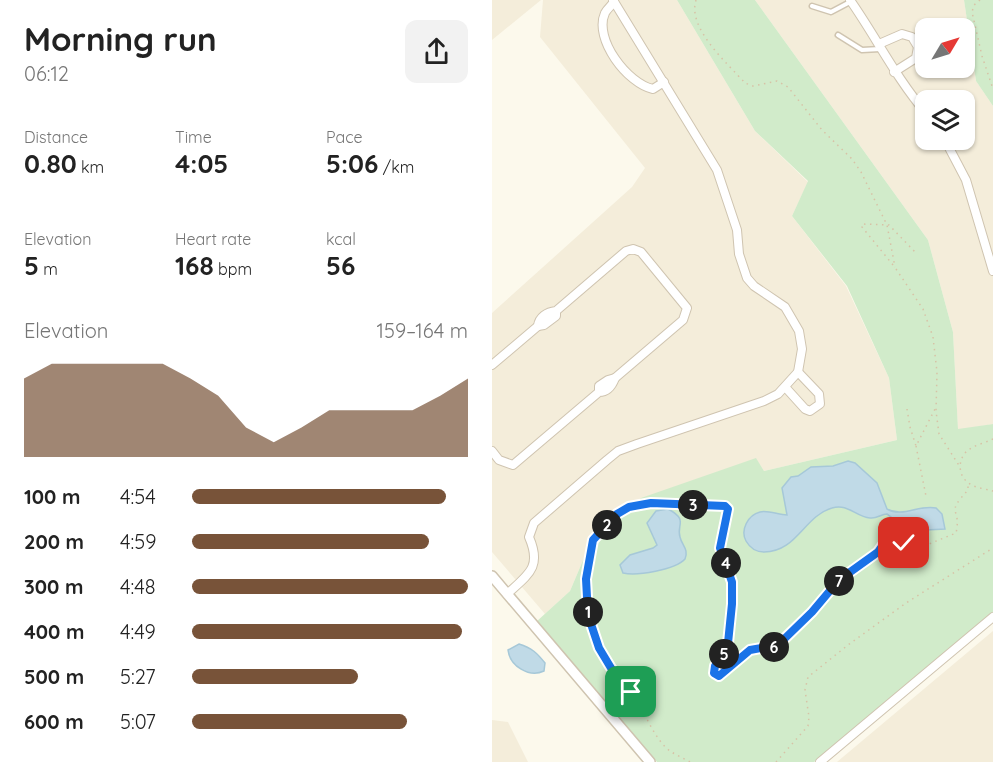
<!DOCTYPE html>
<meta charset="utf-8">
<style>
:root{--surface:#fff;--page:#f2f2f2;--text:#222;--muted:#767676;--accent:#785339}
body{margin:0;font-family:Quicksand,sans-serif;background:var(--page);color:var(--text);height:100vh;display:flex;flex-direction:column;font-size:22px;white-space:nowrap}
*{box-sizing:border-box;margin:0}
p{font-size:20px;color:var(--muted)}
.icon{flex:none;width:33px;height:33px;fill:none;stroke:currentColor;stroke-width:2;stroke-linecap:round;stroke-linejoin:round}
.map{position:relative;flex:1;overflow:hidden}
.side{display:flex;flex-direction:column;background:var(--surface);width:492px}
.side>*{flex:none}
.needle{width:39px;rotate:52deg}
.controls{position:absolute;left:423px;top:18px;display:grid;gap:12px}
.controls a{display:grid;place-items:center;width:60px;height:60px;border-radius:12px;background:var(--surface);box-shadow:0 2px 4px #0004;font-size:30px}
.pin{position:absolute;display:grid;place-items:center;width:51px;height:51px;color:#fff;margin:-26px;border-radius:12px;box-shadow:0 3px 9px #0006}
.km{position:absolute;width:30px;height:30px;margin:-15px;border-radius:50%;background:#222;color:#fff;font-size:16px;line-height:30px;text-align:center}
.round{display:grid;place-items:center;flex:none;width:63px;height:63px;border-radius:12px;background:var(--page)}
.head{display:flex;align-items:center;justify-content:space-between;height:102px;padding:0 24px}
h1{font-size:33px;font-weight:800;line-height:45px}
.figures{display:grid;grid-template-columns:repeat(3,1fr);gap:9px;height:102px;padding:6px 24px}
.figures div{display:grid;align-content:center}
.figures b{font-size:26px;font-weight:800}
.figures small{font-size:16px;font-weight:400}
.figures p{font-size:16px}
.chart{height:168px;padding:12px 24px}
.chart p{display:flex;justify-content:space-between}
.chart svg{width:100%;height:108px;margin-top:6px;fill:var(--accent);opacity:.7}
ul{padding:0 24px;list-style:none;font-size:20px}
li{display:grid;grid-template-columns:96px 72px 1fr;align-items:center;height:45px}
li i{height:15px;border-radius:8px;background:var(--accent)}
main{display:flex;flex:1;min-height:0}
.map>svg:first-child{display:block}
.residential{fill:#f4edda;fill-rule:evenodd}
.green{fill:#d1ebca}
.water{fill:#c0dae7;stroke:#a6c8d8;stroke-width:1.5}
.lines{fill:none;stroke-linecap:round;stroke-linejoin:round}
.service-casing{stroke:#cfc4b0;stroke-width:7}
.minor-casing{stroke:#cfc4b0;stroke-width:10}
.tertiary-casing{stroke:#cfc4b0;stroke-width:12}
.path{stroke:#d7c2a6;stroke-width:1.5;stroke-dasharray:1.5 4.5;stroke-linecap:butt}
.service{stroke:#fff;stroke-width:4}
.minor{stroke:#fff;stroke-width:8}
.tertiary{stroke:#fff;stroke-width:9}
.route-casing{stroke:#fff;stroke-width:12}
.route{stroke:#1a73e8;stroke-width:8}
</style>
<main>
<section class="side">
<div class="head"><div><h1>Morning run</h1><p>06:12</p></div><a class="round"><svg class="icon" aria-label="share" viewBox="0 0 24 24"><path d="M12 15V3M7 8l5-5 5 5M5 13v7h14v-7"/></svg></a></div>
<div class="figures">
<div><p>Distance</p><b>0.80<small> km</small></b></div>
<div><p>Time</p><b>4:05</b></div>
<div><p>Pace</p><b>5:06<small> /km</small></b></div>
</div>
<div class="figures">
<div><p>Elevation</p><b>5<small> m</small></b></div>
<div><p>Heart rate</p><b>168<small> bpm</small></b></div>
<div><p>kcal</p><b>56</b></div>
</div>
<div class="chart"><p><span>Elevation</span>159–164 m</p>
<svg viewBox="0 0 160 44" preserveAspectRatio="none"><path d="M0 44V12L10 6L20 6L30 6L40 6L50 6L60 12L70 19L80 32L90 38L100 32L110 25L120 25L130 25L140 25L150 19L160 12V44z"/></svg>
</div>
<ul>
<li><b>100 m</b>4:54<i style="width:92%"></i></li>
<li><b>200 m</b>4:59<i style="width:86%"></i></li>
<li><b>300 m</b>4:48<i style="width:100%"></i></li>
<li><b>400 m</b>4:49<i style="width:98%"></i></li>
<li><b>500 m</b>5:27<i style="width:60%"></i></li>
<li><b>600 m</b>5:07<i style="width:78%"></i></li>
</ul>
</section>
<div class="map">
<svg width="501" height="762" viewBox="0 0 501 762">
<rect width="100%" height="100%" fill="#fcf9ec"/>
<g class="residential">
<path d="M0,0H49L0,40Z"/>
<path d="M51,0H185L263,131L316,182L300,216L354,286L397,378L405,440L272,471L264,459L100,539L78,591L53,614L0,552V313L140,187L153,168L48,37Z"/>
<path d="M263,0H472L484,81L501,106V424L466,430L461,332L436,240ZM434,28H472V68H434ZM434,100H472V140H434Z"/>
<path d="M501,631V762H345Z"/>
<path d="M0,720L16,722L36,762H0Z"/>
</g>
<g class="green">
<path d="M185,0H263L436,240L461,332L466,429L501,424V613L322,762H165L44,622L78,591L100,539L149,498L264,458L272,471L405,440L397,378L355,286L300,216L316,181L263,131Z"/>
<path d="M472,0H501V106L484,81Z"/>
</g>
<g class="water">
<path d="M356,461L363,463L385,483L395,509C411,518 427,504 444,508L450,514L453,529L434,530L424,540L418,542C406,533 409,523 395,514C389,514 385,519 378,518C364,517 356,503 340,508C312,516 305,552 272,552C264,552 258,548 254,541C248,530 256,515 268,512C276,510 287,515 295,515L290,488L299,477L306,476L319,467L341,466Z"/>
<path d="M176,509C197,520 184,525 188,537C190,546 197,549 193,559C183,570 145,576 131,573L128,565L138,555L161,548L165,545L155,523L164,511Z"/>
<path d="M27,644C40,648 45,653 53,663L52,671C37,678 18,666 16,650Z"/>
</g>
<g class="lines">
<defs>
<g id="service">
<path d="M320,6L339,12L358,2"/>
<path d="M346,35L370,50L388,49"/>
</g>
<g id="minor">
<path d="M358,0C384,37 404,78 434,113"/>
<path d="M122,2C119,6 115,9 113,13C101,39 136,84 161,89L172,82"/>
<path d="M387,44L410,34L420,37L426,47L424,58L402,72"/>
<path d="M453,140L474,180L501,271"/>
<path d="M64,311V316L52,325L46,326C47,317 55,312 64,311L134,251L141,249L149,252L195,308L191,320L123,378"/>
<path d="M0,365L46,326"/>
<path d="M294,388L313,409L318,411L328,404L327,394L306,372"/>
<path d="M0,451L7,460L21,465L107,392C116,392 120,386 123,378L116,380L107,386V392"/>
<path d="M15,594C37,574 50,567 37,537L42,523L115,460L126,451L145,444L272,401L286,394L306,372L310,349L307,331L293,307L262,286L255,278L247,254L245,230L225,170L121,0"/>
<path d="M328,762L501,617"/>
</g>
<path id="tertiary" d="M0,576L158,762"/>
</defs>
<use href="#service" class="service-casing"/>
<use href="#minor" class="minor-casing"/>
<use href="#tertiary" class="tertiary-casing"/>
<g class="path">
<path d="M204,0C195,28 235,63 253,83L261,86L285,81L296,87L330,130L360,159L369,172L395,225L403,267"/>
<path d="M488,0L482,5L480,12L490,56L501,89"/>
<path d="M401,265L370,227V224L397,225L425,254"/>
<path d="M404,269L431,309L441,337L445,372L444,411L447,434L468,467"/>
<path d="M415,409L418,427L424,446L443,409"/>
<path d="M501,439C493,443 482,445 475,451C465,460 466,477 478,484C484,488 494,489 501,491"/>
<path d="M424,446L434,496"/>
<path d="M198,762C191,758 184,755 178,751C162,739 154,714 143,698C132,681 118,668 109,650C95,625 86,566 101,540C108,528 123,514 134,508C156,496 207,507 233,506L236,509L228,548L240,581V604L236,643L232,653L223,666L222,673L227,676L258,650L286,645L320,612L347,580L386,552L402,529L407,531L415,550L437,544L464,533C470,506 452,516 476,490V484"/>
<path d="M284,762L316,726L317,717L313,690L316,677L356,645L414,603L501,548"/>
</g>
<use href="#service" class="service"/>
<use href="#minor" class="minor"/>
<use href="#tertiary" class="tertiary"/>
</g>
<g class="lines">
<defs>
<path id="route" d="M139,692L119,668L107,648L96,615L94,579L101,540L125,514L137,507L159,503L233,506L236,509L228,548L240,582V604L236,643L232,653L223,666L222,673L227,676L258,650L286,645L320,612L347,580L386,552L402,529L405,528L412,543"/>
</defs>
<use href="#route" class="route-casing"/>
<use href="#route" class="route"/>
</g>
</svg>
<div class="controls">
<a><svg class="needle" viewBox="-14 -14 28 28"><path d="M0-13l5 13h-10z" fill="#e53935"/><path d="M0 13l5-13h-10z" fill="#767676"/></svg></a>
<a><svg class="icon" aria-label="layers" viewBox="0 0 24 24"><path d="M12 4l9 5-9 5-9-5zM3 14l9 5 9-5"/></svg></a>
</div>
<div class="pin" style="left:139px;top:692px;background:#1e9e55"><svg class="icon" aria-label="arrive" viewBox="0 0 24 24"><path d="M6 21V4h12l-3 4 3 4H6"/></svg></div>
<div class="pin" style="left:412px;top:543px;background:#d93025"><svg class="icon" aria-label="check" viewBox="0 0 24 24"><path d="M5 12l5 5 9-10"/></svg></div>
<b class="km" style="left:96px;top:612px">1</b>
<b class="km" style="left:115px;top:525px">2</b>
<b class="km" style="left:201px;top:505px">3</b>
<b class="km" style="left:234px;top:563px">4</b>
<b class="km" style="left:232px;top:654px">5</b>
<b class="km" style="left:282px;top:647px">6</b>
<b class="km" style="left:347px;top:581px">7</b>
</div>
</main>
